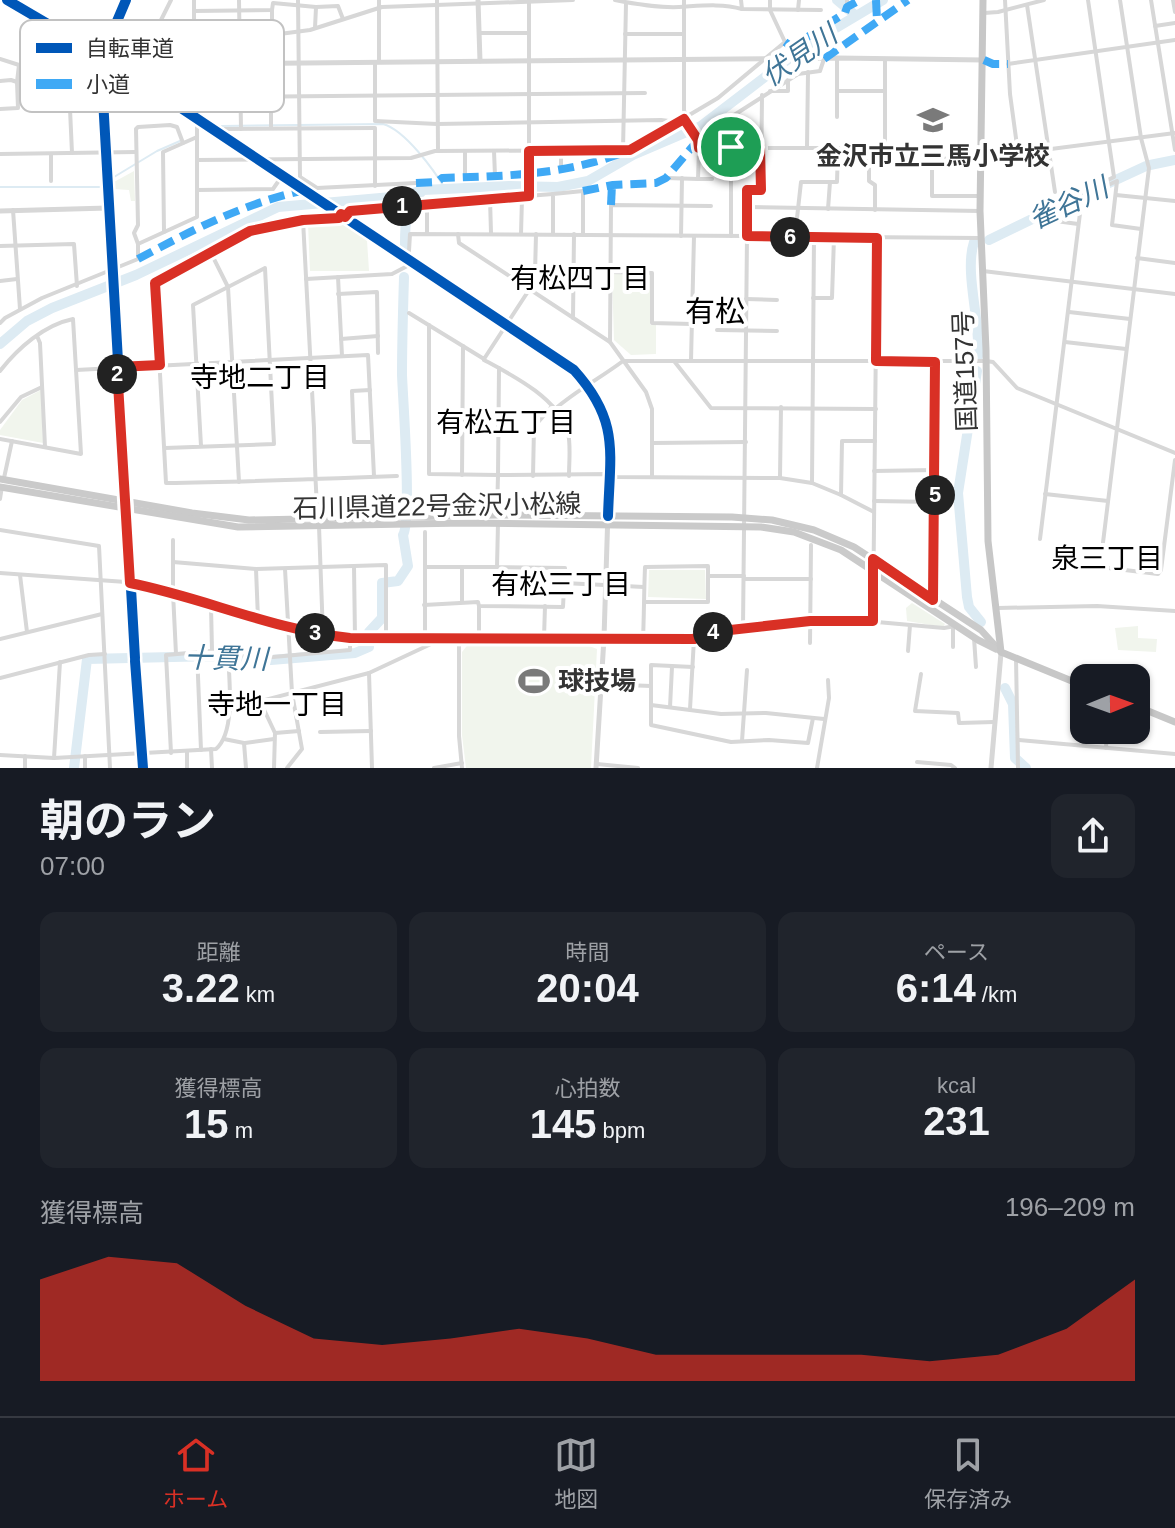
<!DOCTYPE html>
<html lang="ja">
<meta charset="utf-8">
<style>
:root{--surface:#171b24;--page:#20242c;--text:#f1f3f6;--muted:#9ea1a6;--line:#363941;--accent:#d93025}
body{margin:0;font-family:Helvetica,"Noto Sans JP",sans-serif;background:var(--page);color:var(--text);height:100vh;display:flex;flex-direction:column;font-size:30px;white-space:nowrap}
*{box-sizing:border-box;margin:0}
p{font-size:26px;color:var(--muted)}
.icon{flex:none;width:44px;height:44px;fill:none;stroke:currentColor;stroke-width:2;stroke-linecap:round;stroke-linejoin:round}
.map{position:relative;height:768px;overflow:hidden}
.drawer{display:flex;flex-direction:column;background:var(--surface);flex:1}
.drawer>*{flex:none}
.needle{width:52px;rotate:89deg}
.controls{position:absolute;left:1070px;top:664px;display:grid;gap:16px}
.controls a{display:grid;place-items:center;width:80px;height:80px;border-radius:16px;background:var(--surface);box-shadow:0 2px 6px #0004;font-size:40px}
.pin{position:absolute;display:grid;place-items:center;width:68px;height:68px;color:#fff;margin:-34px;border:4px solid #fff;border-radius:50%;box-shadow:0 2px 8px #0007}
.km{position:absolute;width:40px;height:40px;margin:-20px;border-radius:50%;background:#222;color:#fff;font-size:22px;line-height:40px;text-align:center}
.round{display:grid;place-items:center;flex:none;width:84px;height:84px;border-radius:16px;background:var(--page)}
.headline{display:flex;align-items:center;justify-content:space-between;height:136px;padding:0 40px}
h1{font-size:44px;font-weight:700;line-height:60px}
.metrics{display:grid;grid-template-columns:repeat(3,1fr);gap:12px;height:136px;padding:8px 40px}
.metrics div{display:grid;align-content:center;border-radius:16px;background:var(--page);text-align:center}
.metrics b{font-size:40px;font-weight:700}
.metrics small{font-size:22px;font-weight:400}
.metrics p{font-size:22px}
.chart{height:224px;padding:16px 40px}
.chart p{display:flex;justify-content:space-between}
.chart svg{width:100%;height:144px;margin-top:8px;fill:var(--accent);opacity:.7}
.menu{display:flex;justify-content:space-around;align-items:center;height:112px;border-top:2px solid var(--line);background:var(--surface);font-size:22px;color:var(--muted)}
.menu a{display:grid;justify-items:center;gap:4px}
.menu .active{color:var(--accent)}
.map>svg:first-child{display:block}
.green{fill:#f1f5ed}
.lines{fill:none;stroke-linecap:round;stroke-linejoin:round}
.stream{stroke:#ddebf3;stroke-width:2}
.river{stroke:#ddebf3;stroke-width:10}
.minor{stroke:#d7d7d7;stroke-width:4}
.tertiary{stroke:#d7d7d7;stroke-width:5}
.primary{stroke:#cacaca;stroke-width:7}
.trunk{stroke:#c7c7c7;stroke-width:7}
.quiet{stroke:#3fa9f5;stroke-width:8;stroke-dasharray:16 8;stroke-linecap:butt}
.cycleway-casing{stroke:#fff;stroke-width:15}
.cycleway{stroke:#0057b8;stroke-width:10}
.route-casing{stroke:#fff;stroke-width:16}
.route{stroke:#d93025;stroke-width:10}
.labels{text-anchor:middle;stroke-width:8;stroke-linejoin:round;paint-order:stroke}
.poi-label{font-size:26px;font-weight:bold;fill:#333;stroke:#fff}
.street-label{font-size:26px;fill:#333;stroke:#fff}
.water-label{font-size:28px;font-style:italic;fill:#3f7597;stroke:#fff}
.neighbourhood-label{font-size:28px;fill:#000;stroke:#fff}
.quarter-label{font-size:30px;fill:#000;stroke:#fff}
.key{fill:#fff;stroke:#c2c2c2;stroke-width:2}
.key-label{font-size:22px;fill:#333}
</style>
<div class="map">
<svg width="1175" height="768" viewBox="0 0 1175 768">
<rect width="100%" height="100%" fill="#fff"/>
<g class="green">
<path d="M134,171L135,201H131L129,190L114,189V182Z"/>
<path d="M339,221L367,240L369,271H310L308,223Z"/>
<path d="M612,274H650V325H656V354L631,355L614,340Z"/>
<path d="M41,390L43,443L0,435V430L22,400Z"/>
<path d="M649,570H705L706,599L648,597Z"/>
<path d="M912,603L945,624L943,627L907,621L906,608Z"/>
<path d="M1138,626V638L1157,639L1156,652L1118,650L1115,628Z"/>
<path d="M470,642H579L597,649L591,768H466L462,735V652Z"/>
</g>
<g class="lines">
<g class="stream">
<path d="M222,126L383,124C405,130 434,170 446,190"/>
<path d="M114,177L157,151L180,141"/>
<path d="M0,187H99"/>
</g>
<g class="river">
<path d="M837,0L855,15"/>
<path d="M1150,165L1175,160"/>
<path d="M1107,184L1146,166"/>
<path d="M989,240L1092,190"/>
<path d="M974,242C964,272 981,323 978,356"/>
<path d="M405,248C405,225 404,209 422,191"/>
<path d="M0,344L27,321L52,308L136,275L278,207L403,196L423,190L509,186L558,187L588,181L633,155L701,126L804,47L883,0"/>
<path d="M977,371L958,493L967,597L969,607L981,622"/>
<path d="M1005,688L1013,704L1015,758L1026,768"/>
<path d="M74,768L87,659L216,656L271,660L355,653L369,647V632L382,618V583L398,581L408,566L403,535C412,520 403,401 402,375C402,342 403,310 404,277"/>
</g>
<g class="minor">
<path d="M171,0L153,36L152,60L157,64H198L194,60V0"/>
<path d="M239,0L241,129"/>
<path d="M298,0L300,177L317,188L416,183"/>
<path d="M379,0V62"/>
<path d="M437,0L438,151"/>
<path d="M615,0C635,4 658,8 679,7C699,6 721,3 742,9L821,10"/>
<path d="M684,0V110L686,117"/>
<path d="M741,0L742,9"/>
<path d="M1005,0L1010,94L1018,153"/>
<path d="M1120,0L1141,138L1149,168L1100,567L1158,574L1161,570L1175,460"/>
<path d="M1151,0L1175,150"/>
<path d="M1173,0L1175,12"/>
<path d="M1027,5L1055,192"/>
<path d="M847,7V0"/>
<path d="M272,10V35L310,30L382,7L573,0"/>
<path d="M798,10L799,0"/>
<path d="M194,11L272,10L273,3L316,7L338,6L343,19"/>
<path d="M984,13L998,12L1044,0"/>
<path d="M1155,26L1175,23"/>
<path d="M315,28L316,7"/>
<path d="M480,33H529"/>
<path d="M625,34H684"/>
<path d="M837,58V117"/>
<path d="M0,59L19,65H68L72,153"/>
<path d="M375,62V120"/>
<path d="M1008,64L1175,40"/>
<path d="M0,81L11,80L32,87L33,99H68"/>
<path d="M142,82L155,62"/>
<path d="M770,91H788V80"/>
<path d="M837,91H885"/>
<path d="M241,97L645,93"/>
<path d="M271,97V128"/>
<path d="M0,109L18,108L17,82L19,65"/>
<path d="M684,119L698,140L699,148H885V60"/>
<path d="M375,121L437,124L661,120L677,122"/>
<path d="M225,129L375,128"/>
<path d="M375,129V186"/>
<path d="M807,147L808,72"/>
<path d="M869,148V181L875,185V210"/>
<path d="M623,150L626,3"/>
<path d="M465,151V178"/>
<path d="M494,151L495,176"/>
<path d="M0,154L136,152"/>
<path d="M51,154V181"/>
<path d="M197,160L411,158L435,151L630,150L718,98L785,42L770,10V0"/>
<path d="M561,170V151"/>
<path d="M666,178L698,179L699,148"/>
<path d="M698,179H712"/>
<path d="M197,190L273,189L282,176"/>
<path d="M1088,190L1114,177L1088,0"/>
<path d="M1116,195L1175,201"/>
<path d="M529,196V0"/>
<path d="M980,196H932V159L982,158L1175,133"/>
<path d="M490,199L491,233"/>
<path d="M1059,204L1056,221L1078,224"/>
<path d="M747,207L980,211"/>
<path d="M828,209L830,182"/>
<path d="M13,210L20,309"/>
<path d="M345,217L350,211L427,204"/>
<path d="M303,220L339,218L341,214"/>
<path d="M164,232L163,152L197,137"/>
<path d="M427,234V204L553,194"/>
<path d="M458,234L459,243L610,342L646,392L652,409V476"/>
<path d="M521,234L522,198"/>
<path d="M553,234V194L583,191V234"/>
<path d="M681,236L682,178"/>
<path d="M731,236V117L798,74L820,71L824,59"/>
<path d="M795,236L801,182H837L838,148"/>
<path d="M138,244L134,233L138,225L136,129L138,127L170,125L177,127L183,143"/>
<path d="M0,246L74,244L77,286"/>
<path d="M409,251L410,234L747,236V190H761L762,95"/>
<path d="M211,253L228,287L239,482"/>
<path d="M1137,258L1175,263"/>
<path d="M983,271L1175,294"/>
<path d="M610,272L652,273V323L692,324"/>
<path d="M338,277L342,356"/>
<path d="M306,279L392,274L413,263"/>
<path d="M0,281L17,279"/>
<path d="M338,294L377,292L378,353"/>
<path d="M813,298H832L834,237"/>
<path d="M746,299L777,300"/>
<path d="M1069,312L1130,319"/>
<path d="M409,313L484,359L529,290L535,274L536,234"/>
<path d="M573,318L574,234"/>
<path d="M0,323L5,318L42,298L138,259V244L197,217V120"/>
<path d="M429,325V474L498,475L497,514"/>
<path d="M717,330L777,331"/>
<path d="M37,336L40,343L45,447"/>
<path d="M341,339L378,336"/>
<path d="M610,342L611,205L711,206"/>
<path d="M1065,342L1126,349"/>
<path d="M484,360C512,375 558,398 568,432C571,446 569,461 569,476"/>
<path d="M674,361L711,408L876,409"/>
<path d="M691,361L694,236"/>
<path d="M499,368L498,475L610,474L617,477L780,478L812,483L841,495"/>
<path d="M76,370L368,355L374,476"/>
<path d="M0,371C18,348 44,325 73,319L81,454L0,439"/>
<path d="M370,390L352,391L354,442H372"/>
<path d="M555,409C577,390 599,379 623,361H986L993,362L1017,388L1175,453"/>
<path d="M0,422L21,397L42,387"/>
<path d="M653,443L746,442"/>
<path d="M165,448L274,444L265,268L193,305L201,446"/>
<path d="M874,471L935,470"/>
<path d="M462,475L463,346"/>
<path d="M533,476L534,427L552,406"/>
<path d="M780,477L781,407"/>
<path d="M4,478L12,441"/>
<path d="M812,483L814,237"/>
<path d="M1045,494L1108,501"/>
<path d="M0,499L2,486"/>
<path d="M874,501L934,502"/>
<path d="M874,512L841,495L842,441H875"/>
<path d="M0,530L99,546L110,768"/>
<path d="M425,532V637"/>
<path d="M1040,539L1082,197L1117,181L1112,225L1141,229"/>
<path d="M173,540V593L211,606L307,632L350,638L479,637L643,640L694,639L703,633L810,621L877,622L944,628L955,626"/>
<path d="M173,562L256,569"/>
<path d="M354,566L355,638"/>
<path d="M425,567H497"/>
<path d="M285,569L292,693L302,749L287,768"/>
<path d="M0,573L126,582L173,593L176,654"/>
<path d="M20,575L27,632"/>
<path d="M708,576H744"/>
<path d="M745,579H811"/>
<path d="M564,583L644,587"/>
<path d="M933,599L935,362"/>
<path d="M462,602V567"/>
<path d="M424,605L478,602L479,606L563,607L565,568L497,567L498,523"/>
<path d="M211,606L212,651"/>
<path d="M998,608L1097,606L1175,611"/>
<path d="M258,619L256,569L386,565V637"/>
<path d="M873,621L877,238"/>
<path d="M743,628L747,236L980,238"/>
<path d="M320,634L321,652"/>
<path d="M323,635L319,526C315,494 315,461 314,428C310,359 307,289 303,220L250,231L155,283L166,483C243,482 320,479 397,476"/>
<path d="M479,637V606"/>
<path d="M544,638L545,606"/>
<path d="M974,638L976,667"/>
<path d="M0,639L102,614"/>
<path d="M643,640C644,616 644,591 645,567L708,566V602H644"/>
<path d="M810,643L811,545"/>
<path d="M953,647V626"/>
<path d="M908,651L910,625"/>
<path d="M197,652L201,750"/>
<path d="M1016,658L1018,768"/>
<path d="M369,673L372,768"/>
<path d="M921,674L915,711L958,713L959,723L994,722"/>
<path d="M0,678L89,655L105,654"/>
<path d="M600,684L651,686V705L721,714L766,713L824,719"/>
<path d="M651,686V665L693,667"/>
<path d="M260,701L275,733L274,768"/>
<path d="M651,705V725L731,742L769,740L808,743L813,718"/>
<path d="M670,707L672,667"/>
<path d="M230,709L369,673L431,644L459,643"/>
<path d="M690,709L694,639"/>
<path d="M320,732L371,731"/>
<path d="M275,733L299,731"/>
<path d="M224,739L244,743L246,768"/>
<path d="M1019,740L1175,754"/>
<path d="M742,741L747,670"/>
<path d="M245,743L274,739"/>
<path d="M1106,748L1107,730"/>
<path d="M211,749L212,768"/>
<path d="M171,753L166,655L212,651L262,658L350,650V638"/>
<path d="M0,755L54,758L216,749C236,732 229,678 228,654"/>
<path d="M85,756V768"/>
<path d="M54,758L60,662"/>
<path d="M917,762L951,765L955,768"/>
<path d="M597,764L638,768"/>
<path d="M25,768V756"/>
<path d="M187,768V752"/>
<path d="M434,768L462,763"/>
<path d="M462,768L459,736V643L465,637"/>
<path d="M817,768L829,698L828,680"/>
</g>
<g class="tertiary">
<path d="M7,0L106,58L574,370C598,397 606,412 610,447L604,638L596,768"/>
<path d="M126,0L109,40L103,99L121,452L143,768"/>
<path d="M478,0L480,61"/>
<path d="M197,118L198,64L837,58L983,60"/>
<path d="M0,211L108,208"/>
<path d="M991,768L1001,653"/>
</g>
<g class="primary">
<path d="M0,479L192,513L249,520L497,515L732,517L772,520L814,530L854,547L981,630L1001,652"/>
<path d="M0,487L238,527L465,523L761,527L794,532L841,550L978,640L996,649"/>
</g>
<g class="trunk">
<path d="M983,0L980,211L986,350L988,541L1001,652L1084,686"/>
<path d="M1136,706L1175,722"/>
</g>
<g class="quiet">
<path d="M876,0L877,20"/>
<path d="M785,42L792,47L845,13L847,7L860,0"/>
<path d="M824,59L908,0"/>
<path d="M984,60L993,64H1008"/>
<path d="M416,183L437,182L442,178C508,176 568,175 630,150"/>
<path d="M583,191L613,185L656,183L666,178L698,140L731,117"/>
<path d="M611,205L612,185"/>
<path d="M138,259C192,230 245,203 305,190"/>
</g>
<defs>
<g id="cycleway">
<path d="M7,0L106,58L574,370C620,421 610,452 608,516"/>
<path d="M126,0L109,40L103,99L135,658"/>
<path d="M135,661L143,768"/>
</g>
</defs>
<use href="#cycleway" class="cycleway-casing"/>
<use href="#cycleway" class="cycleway"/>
</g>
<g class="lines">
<defs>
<path id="route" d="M684,119L698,140L699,148L760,147L761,190H747V236L877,238L876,361L935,362L933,600L873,559V621H810L703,633L694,639L350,638C273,630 205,598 130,583L117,367L160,365L155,283L250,231L303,220L339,218L341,214L345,217L350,211L529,196V151L630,150Z"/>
</defs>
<use href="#route" class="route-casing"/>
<use href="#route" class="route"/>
</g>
<defs>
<symbol id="school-bare" viewBox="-9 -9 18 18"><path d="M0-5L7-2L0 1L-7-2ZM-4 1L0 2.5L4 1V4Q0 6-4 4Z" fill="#7a7a7a" stroke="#fff" stroke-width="2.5" paint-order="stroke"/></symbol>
<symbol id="stadium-bare" viewBox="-9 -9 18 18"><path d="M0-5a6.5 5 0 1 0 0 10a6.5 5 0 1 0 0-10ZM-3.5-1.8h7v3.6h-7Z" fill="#7a7a7a" stroke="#fff" stroke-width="2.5" paint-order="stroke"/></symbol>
</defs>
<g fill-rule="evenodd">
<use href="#school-bare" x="911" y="98" width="44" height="44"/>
<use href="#stadium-bare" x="512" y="659" width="44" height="44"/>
</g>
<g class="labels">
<g class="poi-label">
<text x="933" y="165">金沢市立三馬小学校</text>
<text x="558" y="690" text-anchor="start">球技場</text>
</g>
<g class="street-label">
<text transform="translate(965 371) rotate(-92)" y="9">国道157号</text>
<text transform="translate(437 506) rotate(-1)" y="9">石川県道22号金沢小松線</text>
</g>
<g class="water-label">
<text transform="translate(799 55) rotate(-35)" y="10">伏見川</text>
<text transform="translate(1068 203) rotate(-25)" y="10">雀谷川</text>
<text transform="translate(226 658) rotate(1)" y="10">十貫川</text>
</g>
<g class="neighbourhood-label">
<text x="580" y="288">有松四丁目</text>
<text x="260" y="387">寺地二丁目</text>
<text x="506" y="432">有松五丁目</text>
<text x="1107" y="568">泉三丁目</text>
<text x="561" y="594">有松三丁目</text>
<text x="277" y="714">寺地一丁目</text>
</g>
<g class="quarter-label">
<text x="715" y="322">有松</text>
</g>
</g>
<rect x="20" y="20" width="264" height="92" rx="12" class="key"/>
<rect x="36" y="43" width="36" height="10" fill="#0057b8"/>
<rect x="36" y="79" width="36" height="10" fill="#3fa9f5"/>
<g class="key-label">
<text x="86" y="56">自転車道</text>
<text x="86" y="92">小道</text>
</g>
</svg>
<div class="controls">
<a><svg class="needle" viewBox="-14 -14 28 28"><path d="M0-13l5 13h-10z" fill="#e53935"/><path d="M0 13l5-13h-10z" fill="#9ea1a6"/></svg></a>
</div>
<div class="pin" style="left:731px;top:147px;background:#1e9e55"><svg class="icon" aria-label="arrive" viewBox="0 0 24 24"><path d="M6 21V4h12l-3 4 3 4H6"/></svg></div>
<b class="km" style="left:402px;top:206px">1</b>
<b class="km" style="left:117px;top:374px">2</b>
<b class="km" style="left:315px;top:633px">3</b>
<b class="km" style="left:713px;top:632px">4</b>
<b class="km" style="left:935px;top:495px">5</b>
<b class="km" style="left:790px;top:237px">6</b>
</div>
<section class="drawer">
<div class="headline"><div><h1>朝のラン</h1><p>07:00</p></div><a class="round"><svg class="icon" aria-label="share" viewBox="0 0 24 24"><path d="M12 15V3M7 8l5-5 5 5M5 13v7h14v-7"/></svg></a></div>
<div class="metrics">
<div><p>距離</p><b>3.22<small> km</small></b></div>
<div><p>時間</p><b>20:04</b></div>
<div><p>ペース</p><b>6:14<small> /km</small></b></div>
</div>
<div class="metrics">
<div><p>獲得標高</p><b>15<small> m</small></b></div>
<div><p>心拍数</p><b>145<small> bpm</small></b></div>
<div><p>kcal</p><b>231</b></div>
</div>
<div class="chart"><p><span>獲得標高</span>196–209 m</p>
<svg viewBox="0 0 160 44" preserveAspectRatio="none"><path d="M0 44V13L10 6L20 8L30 21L40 31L50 33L60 31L70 28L80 31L90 36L100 36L110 36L120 36L130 38L140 36L150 28L160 13V44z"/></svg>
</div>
</section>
<nav class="menu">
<a class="active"><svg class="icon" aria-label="home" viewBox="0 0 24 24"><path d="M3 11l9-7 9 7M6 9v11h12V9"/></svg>ホーム</a>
<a><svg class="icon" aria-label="map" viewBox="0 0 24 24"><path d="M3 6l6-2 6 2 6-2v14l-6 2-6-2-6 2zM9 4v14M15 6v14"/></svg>地図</a>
<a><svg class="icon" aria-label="saved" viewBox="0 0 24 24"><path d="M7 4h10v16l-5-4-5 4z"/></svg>保存済み</a>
</nav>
